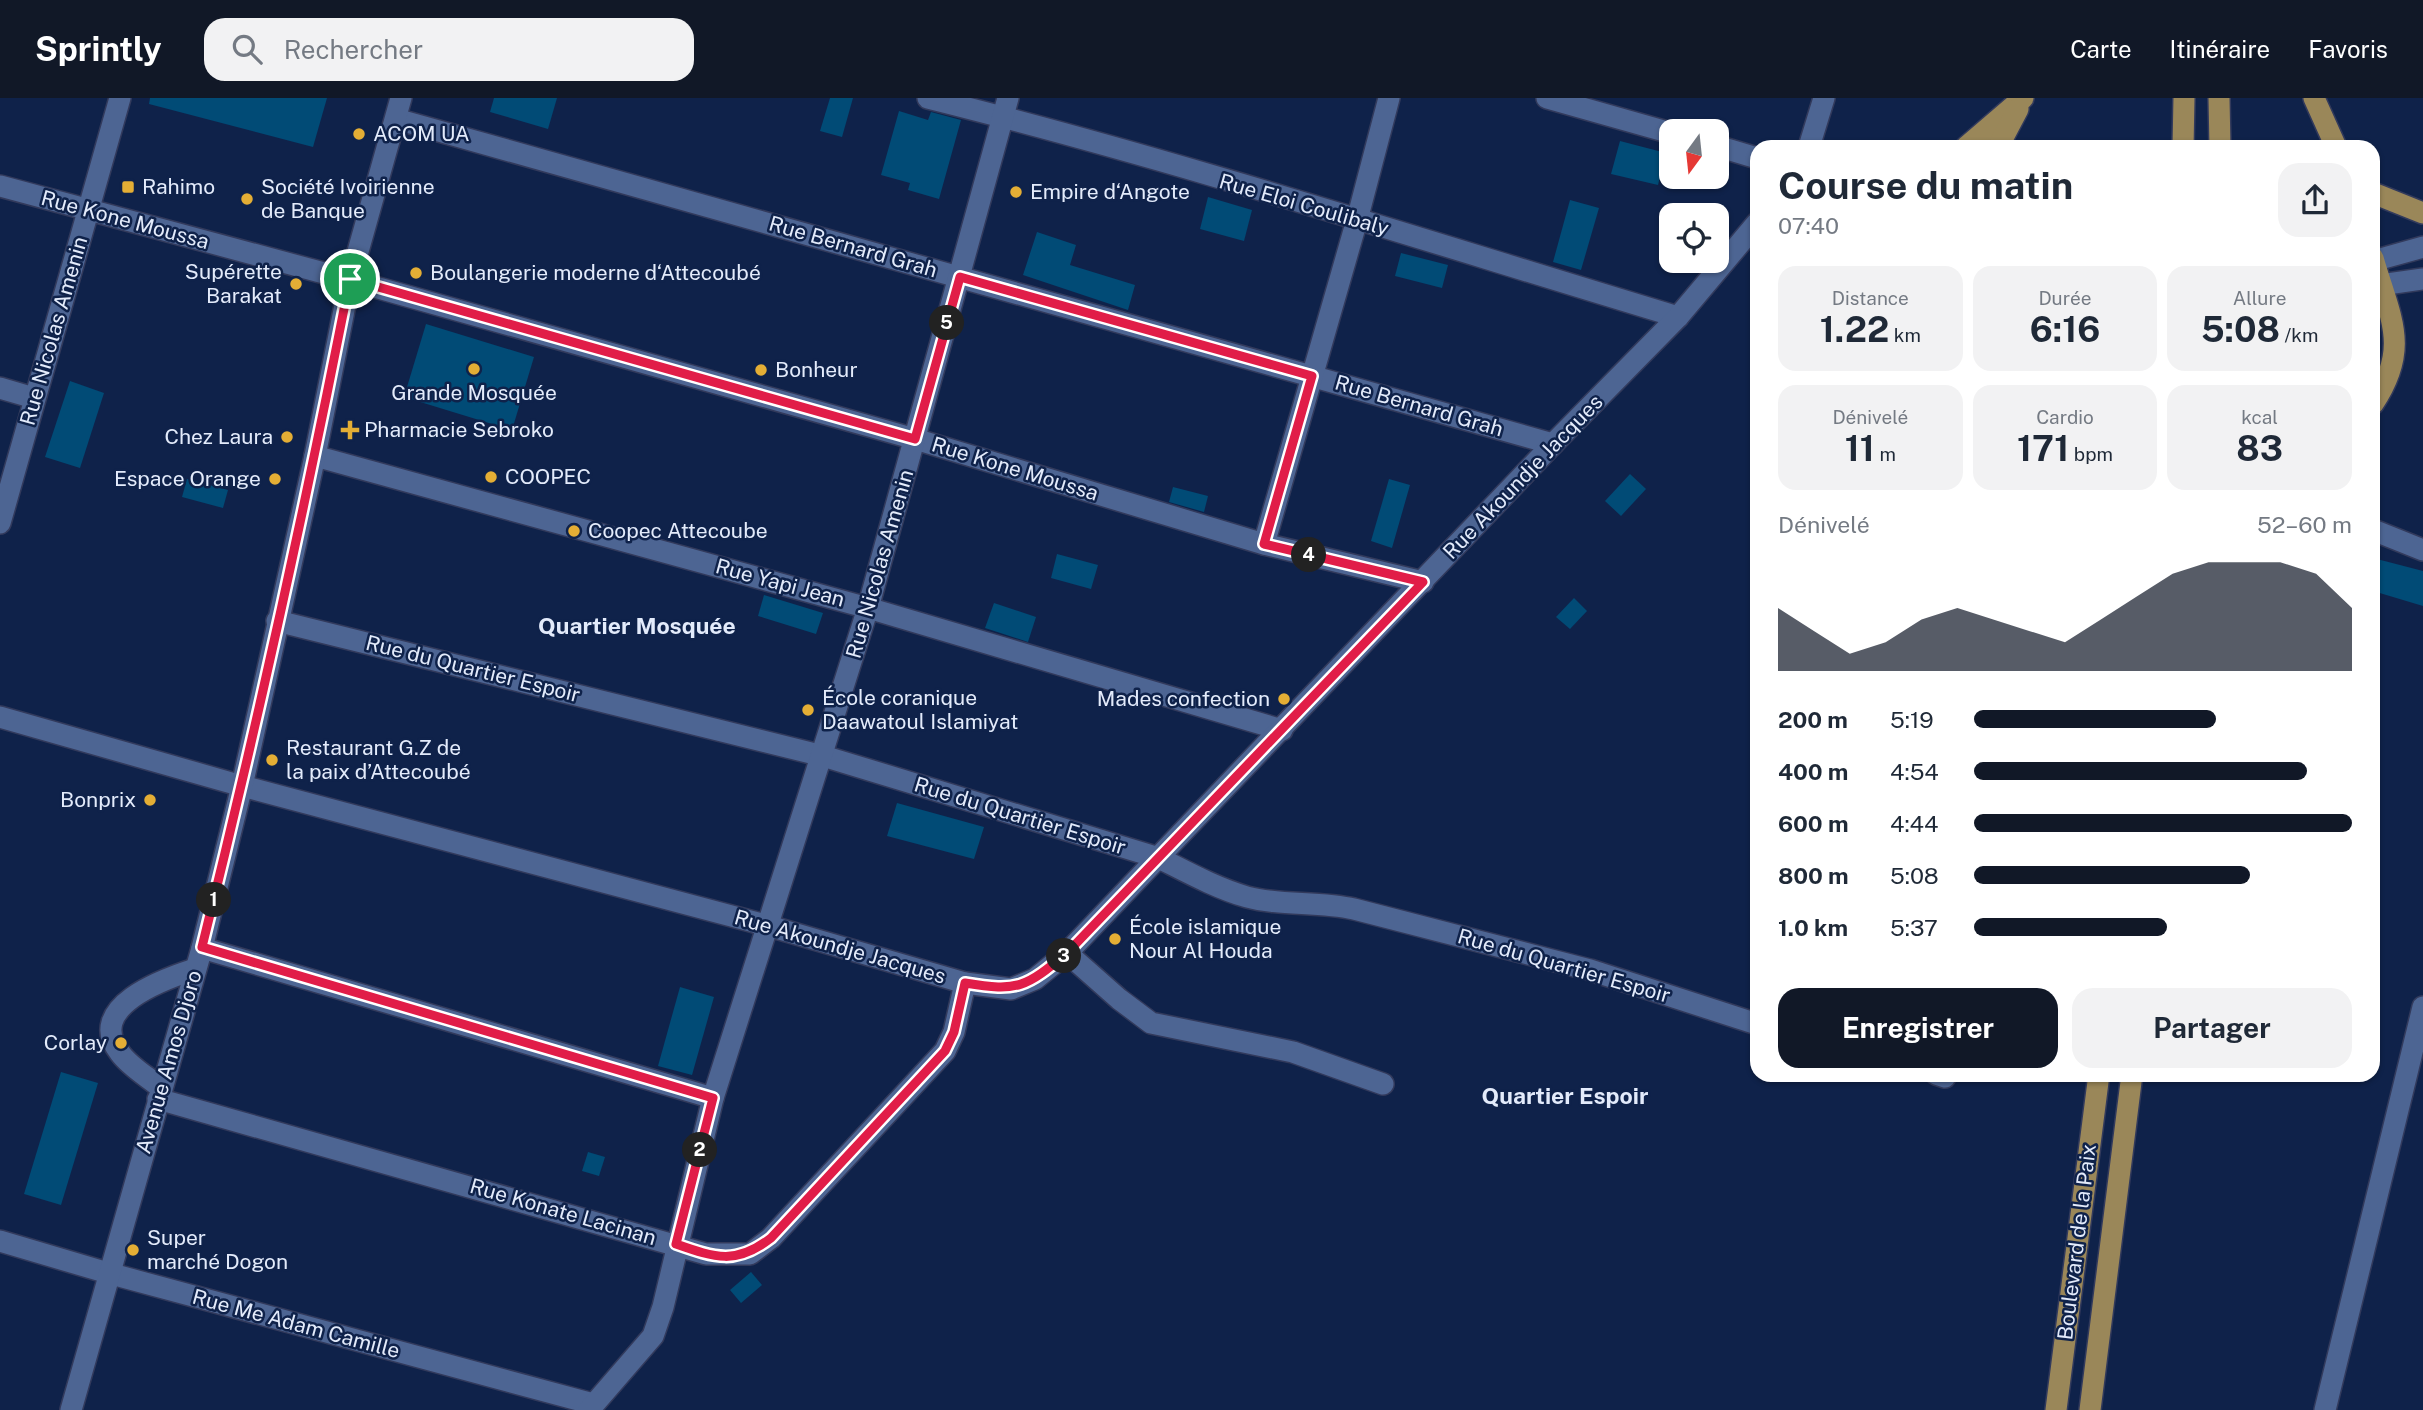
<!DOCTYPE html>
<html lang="fr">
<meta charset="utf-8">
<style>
:root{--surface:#fff;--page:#f2f2f3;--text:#1f2937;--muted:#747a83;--accent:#111827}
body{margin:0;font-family:"Public Sans",sans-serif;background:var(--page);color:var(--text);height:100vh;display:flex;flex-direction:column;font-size:26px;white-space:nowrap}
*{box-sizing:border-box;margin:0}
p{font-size:23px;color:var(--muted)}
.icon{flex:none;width:38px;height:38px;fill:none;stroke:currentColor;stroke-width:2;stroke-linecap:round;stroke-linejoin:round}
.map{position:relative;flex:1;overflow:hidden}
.drawer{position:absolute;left:1750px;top:42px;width:630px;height:942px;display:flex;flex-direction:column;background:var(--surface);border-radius:21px;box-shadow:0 2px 5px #0004}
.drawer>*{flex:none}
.needle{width:46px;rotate:195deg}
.controls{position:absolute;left:1659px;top:21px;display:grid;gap:14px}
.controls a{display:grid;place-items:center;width:70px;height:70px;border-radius:14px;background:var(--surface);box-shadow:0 2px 5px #0004;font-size:35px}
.pin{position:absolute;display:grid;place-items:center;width:60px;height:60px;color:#fff;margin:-30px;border:4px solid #fff;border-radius:50%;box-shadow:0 2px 7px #0007}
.km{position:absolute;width:35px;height:35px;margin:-18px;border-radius:50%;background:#222;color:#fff;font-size:19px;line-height:35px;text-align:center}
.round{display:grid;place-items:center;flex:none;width:74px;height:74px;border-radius:21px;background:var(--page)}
.head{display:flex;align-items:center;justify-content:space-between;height:119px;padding:0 28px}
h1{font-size:38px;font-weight:700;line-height:52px}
.figures{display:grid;grid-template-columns:repeat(3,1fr);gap:10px;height:119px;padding:7px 28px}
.figures div{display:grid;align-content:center;border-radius:18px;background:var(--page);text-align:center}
.figures b{font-size:35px;font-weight:700}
.figures small{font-size:19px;font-weight:400}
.figures p{font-size:19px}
.chart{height:196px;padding:14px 28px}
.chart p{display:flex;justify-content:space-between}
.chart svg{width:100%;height:126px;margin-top:7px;fill:var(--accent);opacity:.7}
.primary-button{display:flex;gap:14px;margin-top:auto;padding:14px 28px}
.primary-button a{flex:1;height:80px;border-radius:21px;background:var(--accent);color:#fff;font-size:28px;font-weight:700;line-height:80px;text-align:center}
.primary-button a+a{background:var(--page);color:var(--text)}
ul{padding:0 28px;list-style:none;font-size:23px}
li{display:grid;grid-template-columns:112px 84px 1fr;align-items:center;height:52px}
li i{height:18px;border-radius:9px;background:var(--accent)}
header{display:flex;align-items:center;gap:42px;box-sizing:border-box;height:98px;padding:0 35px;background:var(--accent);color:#fff}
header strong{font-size:33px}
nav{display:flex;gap:38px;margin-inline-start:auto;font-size:24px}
.search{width:490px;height:63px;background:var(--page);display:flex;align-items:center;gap:18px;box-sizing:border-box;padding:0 24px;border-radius:21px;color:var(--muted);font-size:26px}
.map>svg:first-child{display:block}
.building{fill:#014b76}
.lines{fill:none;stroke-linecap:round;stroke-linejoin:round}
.minor-casing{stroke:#323a5c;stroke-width:24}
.major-casing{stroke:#323a5c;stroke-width:24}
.minor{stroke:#4d6593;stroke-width:21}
.major{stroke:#9a8759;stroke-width:21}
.route-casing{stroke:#fff;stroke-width:14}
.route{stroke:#e11d48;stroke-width:9}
.poi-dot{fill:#e4ae35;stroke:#0f224a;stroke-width:2.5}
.labels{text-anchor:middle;stroke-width:5;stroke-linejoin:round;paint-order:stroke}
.poi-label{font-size:21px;fill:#e3ebfb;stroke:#0f224a;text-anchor:start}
.street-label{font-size:21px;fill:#e3ebfb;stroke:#0f224a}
.neighbourhood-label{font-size:23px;font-weight:bold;fill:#e3ebfb;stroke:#0f224a}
</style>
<header>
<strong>Sprintly</strong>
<div class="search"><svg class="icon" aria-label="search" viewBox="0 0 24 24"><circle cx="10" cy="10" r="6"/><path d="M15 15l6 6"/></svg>Rechercher</div>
<nav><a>Carte</a><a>Itinéraire</a><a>Favoris</a></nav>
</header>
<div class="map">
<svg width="2423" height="1312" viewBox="0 0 2423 1312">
<rect width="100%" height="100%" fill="#0f224a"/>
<g class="building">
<path d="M150,0H327L313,49L149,6Z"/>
<path d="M494,0H557L548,31L490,14Z"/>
<path d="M830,0H853L842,39L820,33Z"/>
<path d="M899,13L928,22L931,14L961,22L939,101L908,92L910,85L881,77Z"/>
<path d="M1620,43L1666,55L1658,87L1611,76Z"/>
<path d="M1208,99L1252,112L1244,143L1200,131Z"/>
<path d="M1570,102L1599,110L1581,172L1553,164Z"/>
<path d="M1037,134L1076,147L1070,167L1135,187L1128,212L1023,177Z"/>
<path d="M1401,155L1448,167L1442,190L1395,178Z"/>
<path d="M426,226L534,259L512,332L404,299Z"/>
<path d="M70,283L104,295L80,370L45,359Z"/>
<path d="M1630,376L1646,391L1621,418L1605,403Z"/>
<path d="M187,381L228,392L223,410L182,399Z"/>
<path d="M1389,381L1410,387L1392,450L1371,443Z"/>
<path d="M1173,389L1208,398L1204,414L1169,404Z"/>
<path d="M1057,456L1098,467L1091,491L1051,480Z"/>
<path d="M2373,460L2423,473V508L2373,493Z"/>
<path d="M764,497L823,515L816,536L758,518Z"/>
<path d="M1574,500L1587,513L1570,531L1556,519Z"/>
<path d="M994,505L1036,519L1028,544L985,530Z"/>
<path d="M897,705L984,729L974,761L887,738Z"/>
<path d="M680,889L714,899L692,977L658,968Z"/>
<path d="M61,974L98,985L61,1107L24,1096Z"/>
<path d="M588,1054L605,1059L599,1078L582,1073Z"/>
<path d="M751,1174L762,1187L741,1205L730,1192Z"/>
</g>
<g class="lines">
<defs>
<g id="minor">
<path d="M928,0C1181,63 1429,144 1678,219"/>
<path d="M1547,0L1671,35"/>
<path d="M396,21L1553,346"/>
<path d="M1717,48L1757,60"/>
<path d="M1809,49L1824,0"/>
<path d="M0,88L350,182L915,341L1264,446L1423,484"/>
<path d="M2373,163L2423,149"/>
<path d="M2373,188L2423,181"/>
<path d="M0,290L34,300"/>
<path d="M315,358L868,510L1282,632"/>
<path d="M0,425L120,0"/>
<path d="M2373,432L2423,452"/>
<path d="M1264,446L1357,122L1389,0"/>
<path d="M277,523L823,658L1159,760C1187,774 1216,790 1247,799C1280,808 1319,803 1354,811L1590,872L1757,926"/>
<path d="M0,619L242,688L769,828L965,885L1011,891L1035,881L1067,855L1553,346L1678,219L1757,125"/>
<path d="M202,850L713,1000"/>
<path d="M1067,855L1119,901L1151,925L1293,954L1383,986"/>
<path d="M1936,976L1945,979"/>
<path d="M161,990C148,979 130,969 120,955C84,909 164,881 195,871"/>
<path d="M158,1001L706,1156H750L771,1140L945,953L954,934L965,885"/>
<path d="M0,1143L108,1175L593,1306"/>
<path d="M71,1312L202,850L242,688L315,358L350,182L401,0"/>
<path d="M589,1312L653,1238L663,1209L713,1000L868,510L1008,0"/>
<path d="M2325,1312L2423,909"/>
</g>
<g id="major">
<path d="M2219,0L2220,49"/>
<path d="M2314,0L2336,49"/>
<path d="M1966,49L2023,0"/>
<path d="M1998,49L2018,11"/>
<path d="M2183,49L2184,0"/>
<path d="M2373,95L2423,115"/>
<path d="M2373,160C2390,220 2411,249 2373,306"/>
<path d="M2056,1312L2099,976"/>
<path d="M2090,1312L2132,976"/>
</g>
</defs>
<use href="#minor" class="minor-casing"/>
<use href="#major" class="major-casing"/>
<use href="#minor" class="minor"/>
<use href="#major" class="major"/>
</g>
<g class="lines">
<defs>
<path id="route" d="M960,179L1312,278L1264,446L1423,484L1067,855C1026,889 1019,894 965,885L954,934L945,953L771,1140C736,1167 716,1160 676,1146L713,1000L202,849C257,628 306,405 350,181L915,341Z"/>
</defs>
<use href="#route" class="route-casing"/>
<use href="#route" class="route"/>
</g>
<g class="poi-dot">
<circle cx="359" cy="36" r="7"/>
<rect x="121" y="82" width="14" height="14" rx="3.5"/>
<circle cx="1016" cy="94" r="7"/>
<circle cx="247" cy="101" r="7"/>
<circle cx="416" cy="175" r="7"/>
<circle cx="296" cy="186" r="7"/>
<circle cx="474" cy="271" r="7"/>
<circle cx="761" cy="272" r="7"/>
<path d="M346.5 321.5h7v7h7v7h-7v7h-7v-7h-7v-7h7z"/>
<circle cx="287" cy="339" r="7"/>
<circle cx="491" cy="379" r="7"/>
<circle cx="275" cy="381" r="7"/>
<circle cx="574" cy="433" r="7"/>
<circle cx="1284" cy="601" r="7"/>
<circle cx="808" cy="612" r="7"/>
<circle cx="272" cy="662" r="7"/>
<circle cx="150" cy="702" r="7"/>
<circle cx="1115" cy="841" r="7"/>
<circle cx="121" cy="945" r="7"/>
<circle cx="133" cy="1152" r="7"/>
</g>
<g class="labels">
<g class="poi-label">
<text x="373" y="43">ACOM UA</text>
<text x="142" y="96">Rahimo</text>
<text x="261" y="96">Société Ivoirienne<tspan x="261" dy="24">de Banque</tspan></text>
<text x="1030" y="101">Empire d‘Angote</text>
<text x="282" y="181" text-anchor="end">Supérette<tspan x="282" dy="24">Barakat</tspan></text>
<text x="430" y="182">Boulangerie moderne d‘Attecoubé</text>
<text x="775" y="279">Bonheur</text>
<text x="474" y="302" text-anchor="middle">Grande Mosquée</text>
<text x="364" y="339">Pharmacie Sebroko</text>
<text x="273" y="346" text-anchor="end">Chez Laura</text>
<text x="505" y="386">COOPEC</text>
<text x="261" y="388" text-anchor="end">Espace Orange</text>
<text x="588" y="440">Coopec Attecoube</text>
<text x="822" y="607">École coranique<tspan x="822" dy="24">Daawatoul Islamiyat</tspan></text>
<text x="1270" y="608" text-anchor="end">Mades confection</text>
<text x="286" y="657">Restaurant G.Z de<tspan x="286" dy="24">la paix d’Attecoubé</tspan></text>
<text x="136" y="709" text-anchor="end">Bonprix</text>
<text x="1129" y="836">École islamique<tspan x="1129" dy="24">Nour Al Houda</tspan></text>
<text x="107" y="952" text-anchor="end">Corlay</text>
<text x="147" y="1147">Super<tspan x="147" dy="24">marché Dogon</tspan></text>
</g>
<g class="street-label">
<text transform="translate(1304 107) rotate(16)" y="7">Rue Eloi Coulibaly</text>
<text transform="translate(125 122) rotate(15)" y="7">Rue Kone Moussa</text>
<text transform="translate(853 149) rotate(16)" y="7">Rue Bernard Grah</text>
<text transform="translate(54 233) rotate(-74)" y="7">Rue Nicolas Amenin</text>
<text transform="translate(1419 308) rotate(16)" y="7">Rue Bernard Grah</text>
<text transform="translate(1015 371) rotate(17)" y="7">Rue Kone Moussa</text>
<text transform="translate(1523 379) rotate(-46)" y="7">Rue Akoundje Jacques</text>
<text transform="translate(880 466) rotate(-74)" y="7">Rue Nicolas Amenin</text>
<text transform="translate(780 485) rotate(15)" y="7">Rue Yapi Jean</text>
<text transform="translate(473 571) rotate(14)" y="7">Rue du Quartier Espoir</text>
<text transform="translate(1020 718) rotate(17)" y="7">Rue du Quartier Espoir</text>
<text transform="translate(840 849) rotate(16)" y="7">Rue Akoundje Jacques</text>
<text transform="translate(1564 868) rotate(16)" y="7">Rue du Quartier Espoir</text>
<text transform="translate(169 964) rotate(-74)" y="7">Avenue Amos Djoro</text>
<text transform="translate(563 1114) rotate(16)" y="7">Rue Konate Lacinan</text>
<text transform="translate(2077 1144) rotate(-83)" y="7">Boulevard de la Paix</text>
<text transform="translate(296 1226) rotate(15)" y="7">Rue Me Adam Camille</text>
</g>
<g class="neighbourhood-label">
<text x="637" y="536">Quartier Mosquée</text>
<text x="1565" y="1006">Quartier Espoir</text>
</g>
</g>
</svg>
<div class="controls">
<a><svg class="needle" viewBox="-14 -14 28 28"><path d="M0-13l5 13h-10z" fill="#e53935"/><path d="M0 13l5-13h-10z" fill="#747a83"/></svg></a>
<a><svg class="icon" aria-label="locate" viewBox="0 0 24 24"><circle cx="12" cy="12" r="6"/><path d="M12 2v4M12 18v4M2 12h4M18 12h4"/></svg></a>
</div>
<div class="pin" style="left:350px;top:181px;background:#1e9e55"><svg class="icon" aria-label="arrive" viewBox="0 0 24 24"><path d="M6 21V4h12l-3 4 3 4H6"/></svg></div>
<b class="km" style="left:214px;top:802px">1</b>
<b class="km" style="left:700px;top:1052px">2</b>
<b class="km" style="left:1064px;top:858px">3</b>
<b class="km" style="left:1309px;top:457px">4</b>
<b class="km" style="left:947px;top:225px">5</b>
<section class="drawer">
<div class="head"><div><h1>Course du matin</h1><p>07:40</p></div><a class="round"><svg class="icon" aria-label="share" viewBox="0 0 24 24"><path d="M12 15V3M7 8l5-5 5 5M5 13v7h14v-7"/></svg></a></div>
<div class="figures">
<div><p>Distance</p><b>1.22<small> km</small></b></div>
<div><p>Durée</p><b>6:16</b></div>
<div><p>Allure</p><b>5:08<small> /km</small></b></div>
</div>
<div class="figures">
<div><p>Dénivelé</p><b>11<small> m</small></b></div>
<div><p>Cardio</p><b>171<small> bpm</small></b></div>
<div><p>kcal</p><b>83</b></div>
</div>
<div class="chart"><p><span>Dénivelé</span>52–60 m</p>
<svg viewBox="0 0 160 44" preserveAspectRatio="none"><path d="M0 44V22L10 30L20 38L30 34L40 26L50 22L60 26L70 30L80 34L90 26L100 18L110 10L120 6L130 6L140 6L150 10L160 22V44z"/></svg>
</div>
<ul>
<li><b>200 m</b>5:19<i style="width:64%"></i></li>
<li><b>400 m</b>4:54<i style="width:88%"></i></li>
<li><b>600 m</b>4:44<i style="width:100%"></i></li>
<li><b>800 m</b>5:08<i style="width:73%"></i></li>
<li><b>1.0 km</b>5:37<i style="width:51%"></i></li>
</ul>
<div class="primary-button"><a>Enregistrer</a><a>Partager</a></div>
</section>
</div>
